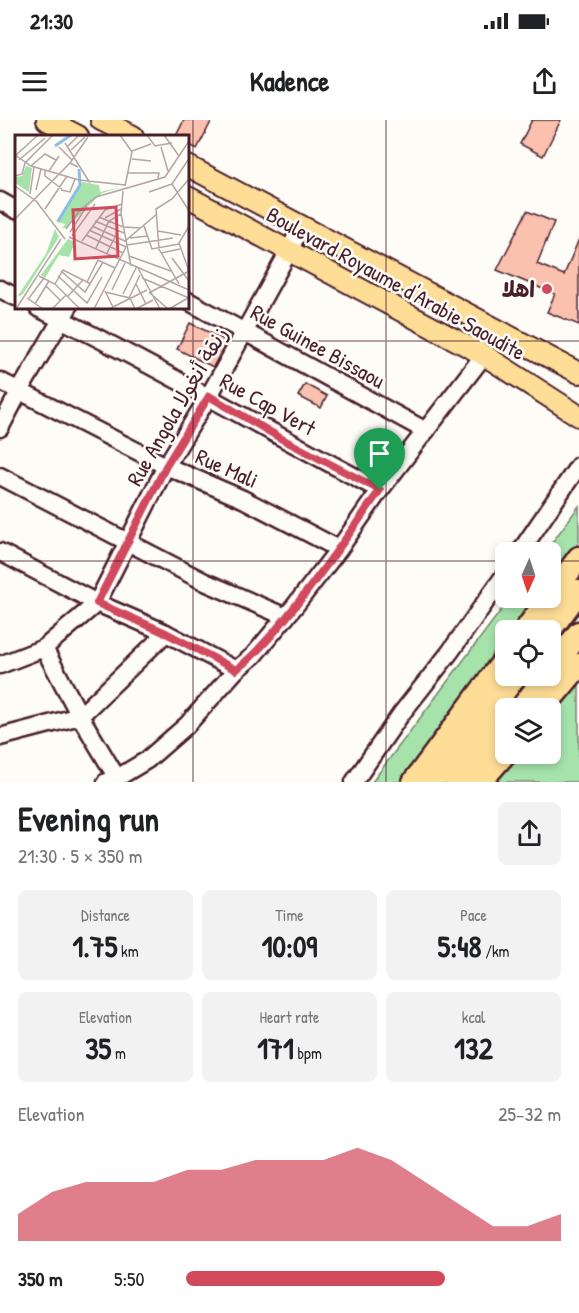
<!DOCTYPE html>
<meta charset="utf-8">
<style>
:root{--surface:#fff;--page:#f2f2f2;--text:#202124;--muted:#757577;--accent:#d1495b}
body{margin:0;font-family:"Patrick Hand","Playpen Sans Arabic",sans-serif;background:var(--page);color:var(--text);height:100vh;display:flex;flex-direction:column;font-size:22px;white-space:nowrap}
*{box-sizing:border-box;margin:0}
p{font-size:20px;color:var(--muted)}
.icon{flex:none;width:33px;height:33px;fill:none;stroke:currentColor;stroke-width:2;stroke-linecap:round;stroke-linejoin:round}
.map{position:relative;height:662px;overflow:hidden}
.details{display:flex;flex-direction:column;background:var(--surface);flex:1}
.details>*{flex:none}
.needle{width:39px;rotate:183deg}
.fabs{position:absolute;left:495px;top:422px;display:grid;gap:12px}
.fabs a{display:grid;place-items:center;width:66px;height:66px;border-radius:9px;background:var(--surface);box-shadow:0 3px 9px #0003;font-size:30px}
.pin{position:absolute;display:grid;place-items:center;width:51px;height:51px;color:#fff;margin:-62px -26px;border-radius:50% 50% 50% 0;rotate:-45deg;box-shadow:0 0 6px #0007}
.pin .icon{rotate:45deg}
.round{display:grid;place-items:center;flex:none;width:63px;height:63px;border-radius:9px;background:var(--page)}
.summary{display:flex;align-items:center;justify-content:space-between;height:102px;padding:0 18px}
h1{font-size:33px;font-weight:700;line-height:45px}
.stats{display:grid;grid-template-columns:repeat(3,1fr);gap:9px;height:102px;padding:6px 18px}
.stats div{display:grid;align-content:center;border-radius:9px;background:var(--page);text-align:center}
.stats b{font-size:30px;font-weight:700}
.stats small{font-size:16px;font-weight:400}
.stats p{font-size:16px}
.chart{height:168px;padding:12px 18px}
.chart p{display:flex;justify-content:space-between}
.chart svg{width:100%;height:108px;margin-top:6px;fill:var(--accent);opacity:.7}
ul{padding:0 18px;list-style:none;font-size:20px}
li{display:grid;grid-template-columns:96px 72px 1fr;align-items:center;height:45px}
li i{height:15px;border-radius:8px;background:var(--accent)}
.status{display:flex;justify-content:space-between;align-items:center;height:42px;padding:0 30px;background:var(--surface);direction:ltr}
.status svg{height:16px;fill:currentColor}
header{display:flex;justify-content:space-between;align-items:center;height:78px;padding:0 18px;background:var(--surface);font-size:27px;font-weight:700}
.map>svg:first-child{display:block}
.green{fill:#a5e3ab;stroke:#78816b;stroke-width:1.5}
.building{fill:#f9c1ae;stroke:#4a1f2b;stroke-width:1.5}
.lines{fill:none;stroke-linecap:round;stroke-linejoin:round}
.minor-casing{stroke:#4a1f2b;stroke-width:21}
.major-casing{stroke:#4a1f2b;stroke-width:24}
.highway-casing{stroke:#4a1f2b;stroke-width:27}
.minor{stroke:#fdfcf7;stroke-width:16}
.major{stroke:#fedd96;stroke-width:20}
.highway{stroke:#fedd96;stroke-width:22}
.route-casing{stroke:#fff;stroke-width:12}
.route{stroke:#d1495b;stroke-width:8}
.grid{fill:none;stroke:#4a1f2b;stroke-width:1.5;stroke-opacity:0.55}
.poi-dot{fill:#d1495b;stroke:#fdfcf7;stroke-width:2}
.labels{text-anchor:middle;stroke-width:5;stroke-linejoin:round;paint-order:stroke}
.street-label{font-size:22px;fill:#4a1f2b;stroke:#fdfcf7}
.poi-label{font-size:22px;font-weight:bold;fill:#4a1f2b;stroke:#fdfcf7;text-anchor:end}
.inset-river{fill:none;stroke:#8abee7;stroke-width:3}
.inset-road{fill:none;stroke:#b5a4a5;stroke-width:1.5}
.view{fill:#d1495b;fill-opacity:0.15;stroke:#d1495b;stroke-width:3}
.inset-edge{fill:none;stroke:#4a1f2b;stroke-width:3}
</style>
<div class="status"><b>21:30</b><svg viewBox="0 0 49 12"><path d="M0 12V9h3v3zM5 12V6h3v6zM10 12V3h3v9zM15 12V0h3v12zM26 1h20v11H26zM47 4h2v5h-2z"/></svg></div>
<header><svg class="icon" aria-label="menu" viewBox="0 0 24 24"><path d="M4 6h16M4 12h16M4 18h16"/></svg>Kadence<svg class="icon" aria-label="share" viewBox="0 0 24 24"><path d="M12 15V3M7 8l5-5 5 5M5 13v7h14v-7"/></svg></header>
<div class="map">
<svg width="579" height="662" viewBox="0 0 579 662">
<rect width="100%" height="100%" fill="#fdfcf7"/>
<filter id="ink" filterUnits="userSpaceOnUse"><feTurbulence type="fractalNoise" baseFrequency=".0167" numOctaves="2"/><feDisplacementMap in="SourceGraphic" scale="12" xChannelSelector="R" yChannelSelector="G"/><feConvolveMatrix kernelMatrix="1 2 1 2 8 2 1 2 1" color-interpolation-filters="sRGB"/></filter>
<g filter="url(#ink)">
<g class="green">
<path d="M579,386V422L551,462L550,432H545Z"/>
<path d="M511,477H539L516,510H506L505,524L431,628L400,662H372Z"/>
<path d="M579,562V662H490L514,633H550L551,590Z"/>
</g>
<g class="building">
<path d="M184,0H212L197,29L188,24V16H176Z"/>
<path d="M532,0H561L543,36L520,24Z"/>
<path d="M527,91L554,102L537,144L564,155L579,119V205L547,192L555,174L497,150Z"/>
<path d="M190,203L227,221L213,247L177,229Z"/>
<path d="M305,264L327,276L321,288L298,276Z"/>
</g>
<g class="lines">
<defs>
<g id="minor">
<path d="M0,81L16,90"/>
<path d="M0,169L16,177"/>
<path d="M188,181L426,311"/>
<path d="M38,188C154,244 265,310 380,370"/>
<path d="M0,261L166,346L243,379L339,429"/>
<path d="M0,308L19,272L68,188"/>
<path d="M0,356L205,462L286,497"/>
<path d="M0,432L97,483L166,513L236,550"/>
<path d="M520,432L579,345"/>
<path d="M44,528L80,596L117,658"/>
<path d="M0,545L44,528L97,483L166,346L209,276L289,131L302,105"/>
<path d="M0,617L80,596L166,513"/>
<path d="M106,662L117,658L147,640L187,605L236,550L253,536L294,487L339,429L380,370L484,235"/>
<path d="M354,662L401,594L450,532L506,453"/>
</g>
<g id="major">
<path d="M47,0L78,16"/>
<path d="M101,0L133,16"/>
<path d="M188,46L579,253"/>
<path d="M188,77L484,235L579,296"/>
</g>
<g id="highway">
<path d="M550,477L579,438"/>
<path d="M526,510L550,477"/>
<path d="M550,510L579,471"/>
<path d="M550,551L579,513"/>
<path d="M522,588L547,555"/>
<path d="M543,588L579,545"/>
<path d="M414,662L506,538"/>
<path d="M431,662L471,616L516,555"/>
<path d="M456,662L506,606"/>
<path d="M476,662L485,656L506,632"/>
</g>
</defs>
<use href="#minor" class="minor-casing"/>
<use href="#major" class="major-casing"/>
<use href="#highway" class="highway-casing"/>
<use href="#minor" class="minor"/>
<use href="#major" class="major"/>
<use href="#highway" class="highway"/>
</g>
</g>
<g class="lines" filter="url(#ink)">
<defs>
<path id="route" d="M209,276L282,319L380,370C355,406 330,441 304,475C283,502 262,529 236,550L166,513L97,483L166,346Z"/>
</defs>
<use href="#route" class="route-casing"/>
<use href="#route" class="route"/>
</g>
<path class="grid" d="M193,0V662M386,0V662M0,221H579M0,441H506M550,441H579"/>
<circle class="poi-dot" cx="547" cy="169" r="6"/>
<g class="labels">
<g class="street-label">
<text transform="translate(396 163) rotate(29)" y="8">Boulevard Royaume d'Arabie Saoudite</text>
<text transform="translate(318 226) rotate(29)" y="8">Rue Guinee Bissaou</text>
<text transform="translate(268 284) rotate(29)" y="8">Rue Cap Vert</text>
<text transform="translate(177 286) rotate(-60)" y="8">Rue Angola زنقة أنغولا</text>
<text transform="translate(227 348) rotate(24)" y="8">Rue Mali</text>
</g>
<g class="poi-label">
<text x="535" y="177">اهلا</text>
</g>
</g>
<g transform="translate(15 15)">
<rect width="174" height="174" fill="#fdfcf7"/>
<path d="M11,31L17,33L14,57L0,48V42L7,41ZM67,47L84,50L85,57L107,52L87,58L51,93H47L51,89L41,87ZM40,94L44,102L8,159L2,162L31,119ZM53,104L60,107L54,122L44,120L30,143L26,140Z" fill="#a5e3ab"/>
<path class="inset-river" d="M40,11L56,0M43,86L65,50L64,34"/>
<path class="inset-road" d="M105,0L117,17L110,51M132,0L140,11L157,8M149,0L164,21M50,8L75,48M53,11L63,1L88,0M44,12L57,25M146,12L153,36M56,15L70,2M117,16L136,9M0,20L16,31L64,45L110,50M0,21L23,0M117,24L136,26M4,25L30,3M173,25L157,49L174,76M55,28L73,2M16,31L30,19L41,25M30,35V41L47,54M34,36L44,21M113,38H144L143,43M0,41L7,39L10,28L38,0M0,51L21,66L50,104M21,55L26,34M46,55L55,57L60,44M108,56L106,79L116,131M134,57L157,49M15,59L19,32M30,74L52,41M84,82L108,92L126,93M90,83L106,74M0,84L55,28L63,32M80,86L109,98M77,91L110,106L142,79M129,91L137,114L164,109M51,94L65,75L81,62L150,42L174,6M74,95L111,112M143,96L166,100M55,97L72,71M71,100L108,118M57,101L80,69M54,102L174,155M115,103L133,101M67,106L90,75L107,69M112,110L158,103M81,113L94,86L106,79M92,118L103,96M146,118L165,114M114,121L156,136M157,123L174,146M123,133L145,174M46,136L70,157L88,127M174,136L164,108L174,91M24,141L40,149L65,174M43,141L72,168L87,142M127,143L174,163M72,147L83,125L100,133M40,149L48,135L76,149M121,149L131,169M164,149L144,114L141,74L157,64L174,44M31,151L45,165M97,155L110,128M90,156L99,174M90,157L115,163L120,174M134,158L174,136M135,158L153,174M108,159L122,131M53,161L68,145M12,163L28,174M14,163L29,143M114,163L125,140M20,169L34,146M1,174L46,104M37,174L51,160M79,174L111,112M94,174L132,155M121,174L138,165M154,174L173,163"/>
<path class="view" d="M101,72L103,121L60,124L58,75Z"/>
<rect width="174" height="174" class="inset-edge"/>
</g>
</svg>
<div class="fabs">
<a><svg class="needle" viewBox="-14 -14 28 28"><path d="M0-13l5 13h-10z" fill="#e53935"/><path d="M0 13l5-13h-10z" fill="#757577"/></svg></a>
<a><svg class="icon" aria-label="locate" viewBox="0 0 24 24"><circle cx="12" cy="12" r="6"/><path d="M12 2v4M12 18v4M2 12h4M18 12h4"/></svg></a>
<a><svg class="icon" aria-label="layers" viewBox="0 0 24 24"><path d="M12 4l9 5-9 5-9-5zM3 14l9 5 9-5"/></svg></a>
</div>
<div class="pin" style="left:380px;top:370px;background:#1e9e55"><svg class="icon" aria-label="arrive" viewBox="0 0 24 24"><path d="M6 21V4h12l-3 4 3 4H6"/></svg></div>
</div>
<section class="details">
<div class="summary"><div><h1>Evening run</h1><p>21:30 · 5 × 350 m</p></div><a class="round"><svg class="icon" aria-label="share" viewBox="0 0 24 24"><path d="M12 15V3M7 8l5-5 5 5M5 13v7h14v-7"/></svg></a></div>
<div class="stats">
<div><p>Distance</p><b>1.75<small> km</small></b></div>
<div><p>Time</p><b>10:09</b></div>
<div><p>Pace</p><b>5:48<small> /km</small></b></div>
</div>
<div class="stats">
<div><p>Elevation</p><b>35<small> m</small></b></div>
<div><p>Heart rate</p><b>171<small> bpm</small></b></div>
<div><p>kcal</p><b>132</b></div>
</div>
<div class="chart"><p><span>Elevation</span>25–32 m</p>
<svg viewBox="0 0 160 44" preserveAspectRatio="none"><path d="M0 44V33L10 24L20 20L30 20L40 20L50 15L60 15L70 11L80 11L90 11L100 6L110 11L120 20L130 29L140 38L150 38L160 33V44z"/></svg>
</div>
<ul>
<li><b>350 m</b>5:50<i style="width:69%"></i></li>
</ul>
</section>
